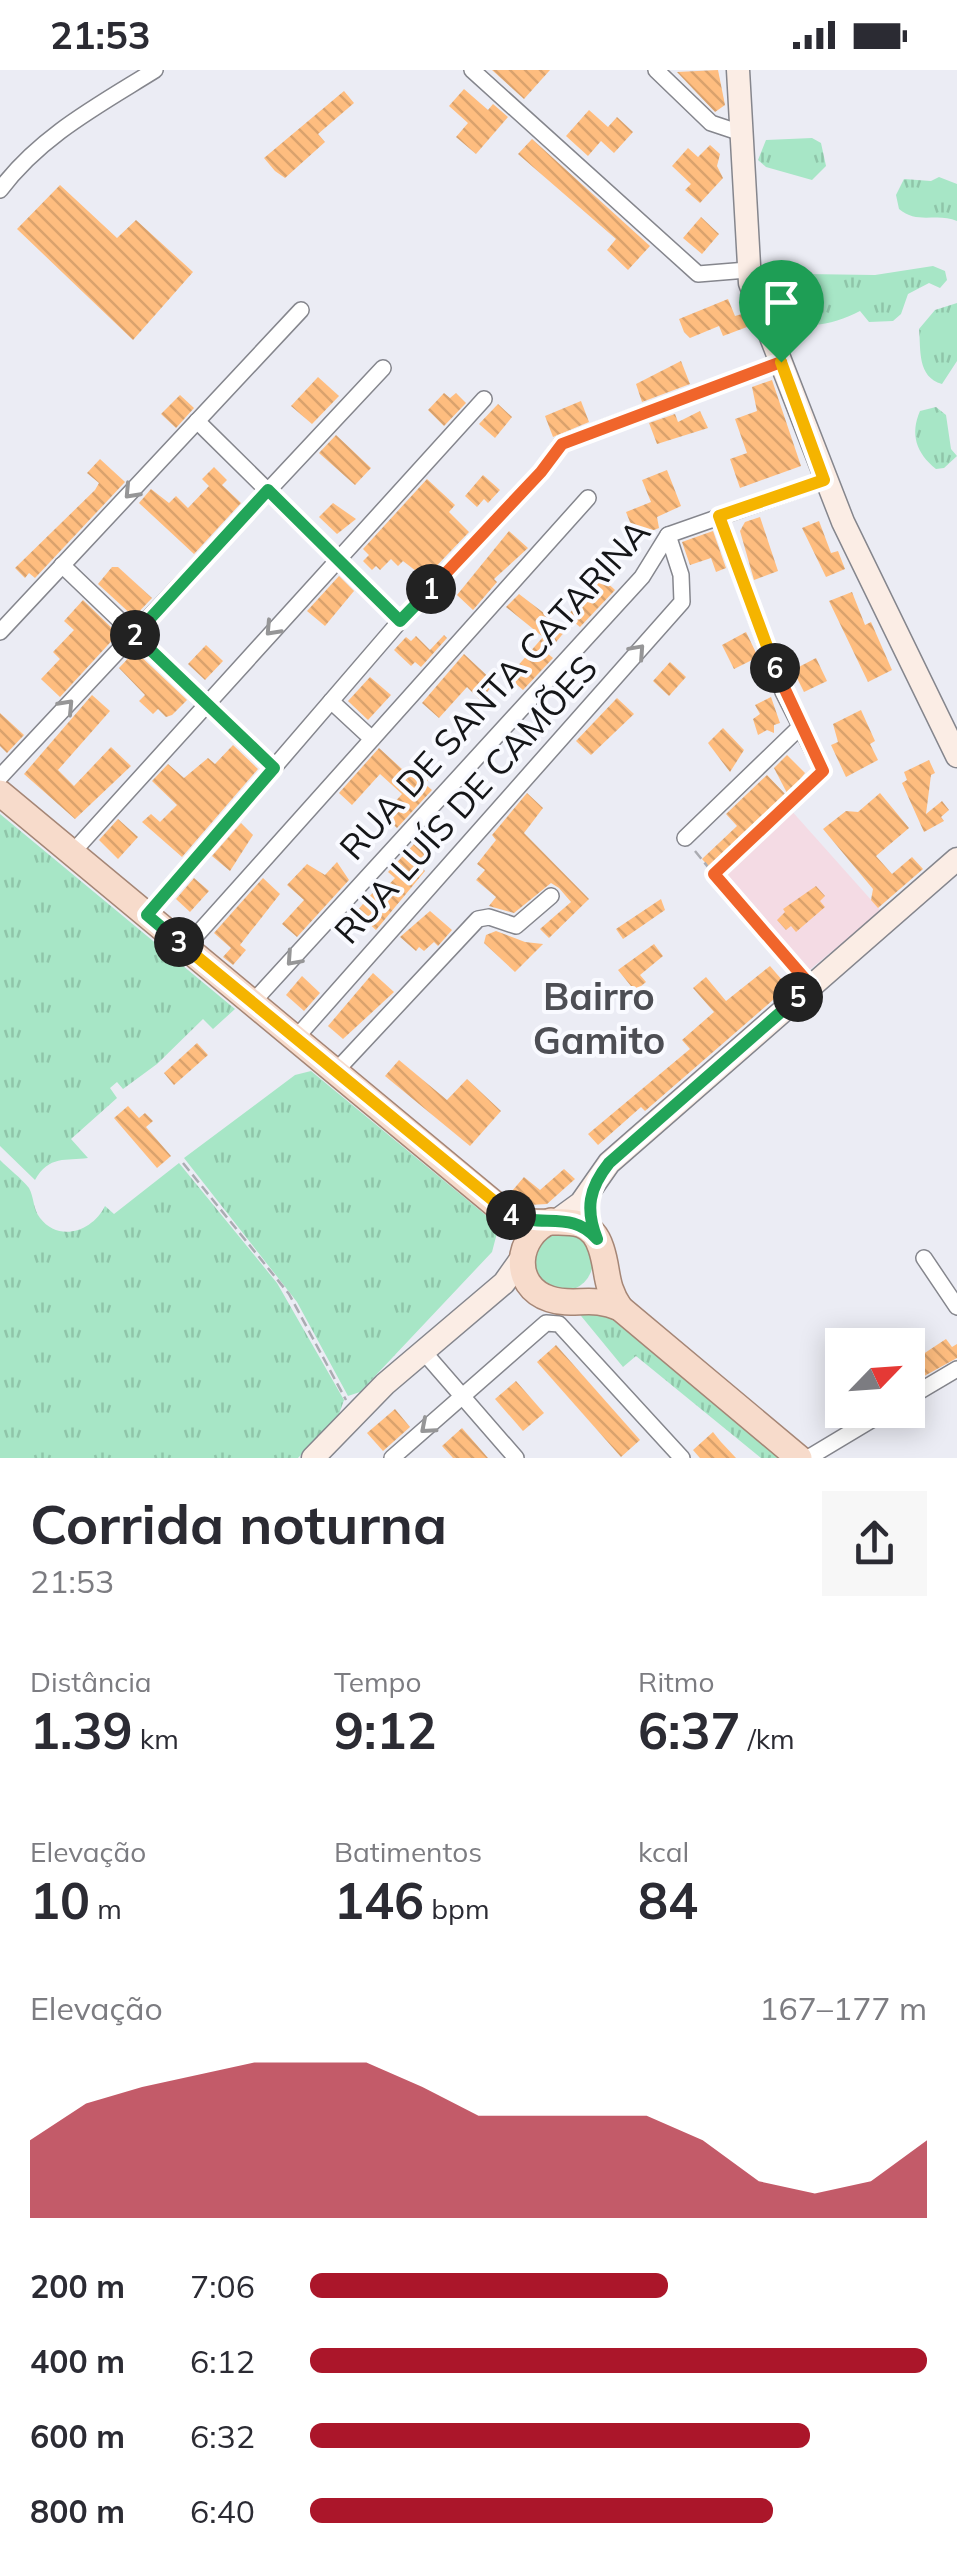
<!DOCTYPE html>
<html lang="pt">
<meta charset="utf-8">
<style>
:root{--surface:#fff;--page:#f7f7f7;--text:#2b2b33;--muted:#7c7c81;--accent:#ab162a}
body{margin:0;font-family:Mulish,sans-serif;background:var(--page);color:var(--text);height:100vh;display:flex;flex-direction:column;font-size:38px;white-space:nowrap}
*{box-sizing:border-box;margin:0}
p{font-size:32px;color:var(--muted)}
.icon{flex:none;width:55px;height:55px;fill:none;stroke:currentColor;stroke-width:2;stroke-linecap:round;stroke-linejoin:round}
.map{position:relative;height:1388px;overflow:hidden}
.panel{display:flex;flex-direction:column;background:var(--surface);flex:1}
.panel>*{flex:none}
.needle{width:65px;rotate:65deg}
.fabs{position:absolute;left:825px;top:1258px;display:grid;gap:20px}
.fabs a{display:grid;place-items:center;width:100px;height:100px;border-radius:0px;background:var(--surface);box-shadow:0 5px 25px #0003;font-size:50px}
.pin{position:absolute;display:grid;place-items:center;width:85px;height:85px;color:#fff;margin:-102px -42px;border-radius:50% 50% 50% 0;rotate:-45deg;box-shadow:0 0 10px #0007}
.pin .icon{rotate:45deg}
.km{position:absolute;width:50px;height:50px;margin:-25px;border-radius:50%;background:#222;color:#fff;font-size:28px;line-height:50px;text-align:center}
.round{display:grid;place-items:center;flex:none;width:105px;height:105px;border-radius:0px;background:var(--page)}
.summary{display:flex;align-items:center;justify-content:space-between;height:170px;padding:0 30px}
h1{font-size:55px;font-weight:700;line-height:75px}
.metrics{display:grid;grid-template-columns:repeat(3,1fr);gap:15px;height:170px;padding:10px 30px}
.metrics div{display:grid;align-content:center}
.metrics b{font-size:50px;font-weight:700}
.metrics small{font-size:28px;font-weight:400}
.metrics p{font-size:28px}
.chart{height:280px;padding:20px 30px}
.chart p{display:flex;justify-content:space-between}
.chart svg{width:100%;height:180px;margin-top:10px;fill:var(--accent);opacity:.7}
ul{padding:0 30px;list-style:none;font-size:32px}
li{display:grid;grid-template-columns:160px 120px 1fr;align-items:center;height:75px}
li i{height:25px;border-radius:12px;background:var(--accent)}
.status{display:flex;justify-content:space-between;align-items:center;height:70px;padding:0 50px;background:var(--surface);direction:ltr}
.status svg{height:28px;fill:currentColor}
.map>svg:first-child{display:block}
.education{fill:#f4dbe4}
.grass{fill:url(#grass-tufts)}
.garden{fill:#a7e6c6}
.building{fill:url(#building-back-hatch)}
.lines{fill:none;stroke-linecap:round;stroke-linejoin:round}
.street-casing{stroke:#85868d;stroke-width:18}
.secondary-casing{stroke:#85868d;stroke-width:25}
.primary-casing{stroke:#a58676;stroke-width:28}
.path{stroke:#abacb2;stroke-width:2.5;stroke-dasharray:10 5;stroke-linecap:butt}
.street{stroke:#fff;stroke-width:15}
.secondary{stroke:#fbede5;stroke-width:22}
.primary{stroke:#f7dbcb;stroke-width:25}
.oneway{stroke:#969697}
.split-1-casing{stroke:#fff;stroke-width:20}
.split-2-casing{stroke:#fff;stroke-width:20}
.split-3-casing{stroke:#fff;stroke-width:20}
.split-4-casing{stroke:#fff;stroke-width:20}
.split-5-casing{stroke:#fff;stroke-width:20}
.split-6-casing{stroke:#fff;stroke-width:20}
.split-7-casing{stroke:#fff;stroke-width:20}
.split-1{stroke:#f0652b;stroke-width:12}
.split-2{stroke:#22a559;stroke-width:12}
.split-3{stroke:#22a559;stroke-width:12}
.split-4{stroke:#f5b400;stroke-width:12}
.split-5{stroke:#22a559;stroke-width:12}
.split-6{stroke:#f0652b;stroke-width:12}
.split-7{stroke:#f5b400;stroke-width:12}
.labels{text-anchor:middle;stroke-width:8;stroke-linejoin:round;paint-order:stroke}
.street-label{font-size:35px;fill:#151618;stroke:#f9faff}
.neighbourhood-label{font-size:38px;font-weight:bold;fill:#4d4e54;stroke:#f9faff}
</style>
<div class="status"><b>21:53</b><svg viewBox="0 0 49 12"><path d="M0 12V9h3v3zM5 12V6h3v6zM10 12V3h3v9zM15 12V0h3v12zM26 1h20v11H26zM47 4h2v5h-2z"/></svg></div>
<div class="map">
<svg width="957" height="1388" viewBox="0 0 957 1388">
<defs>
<pattern id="grass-tufts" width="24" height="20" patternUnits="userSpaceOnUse" patternTransform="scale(2.5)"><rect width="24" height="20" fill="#a7e6c6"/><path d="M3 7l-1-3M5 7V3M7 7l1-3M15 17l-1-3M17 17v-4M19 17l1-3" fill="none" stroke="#8fc5a9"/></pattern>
<pattern id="building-back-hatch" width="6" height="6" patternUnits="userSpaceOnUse" patternTransform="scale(2.5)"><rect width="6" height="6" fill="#febd7f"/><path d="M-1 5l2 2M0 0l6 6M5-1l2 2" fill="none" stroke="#d9a26d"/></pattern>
</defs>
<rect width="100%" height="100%" fill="#ebecf4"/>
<path class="education" d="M790,739L881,841L807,902L723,804Z"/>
<g class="grass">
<path d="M812,68L821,73L826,96L812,110L766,97L758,90L766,70Z"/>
<path d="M939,107L957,114V151C937,142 918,155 899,139L896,125L904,109L931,111Z"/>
<path d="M933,196L945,201L947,210L940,218L929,213L908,224L901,244L893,251L869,252L860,241C838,252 813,261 787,249L777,222L782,215L805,204L875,205Z"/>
<path d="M957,233V291L942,314C917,307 921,280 919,259L935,240Z"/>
<path d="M936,337L946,345L951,379L957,386L944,398L936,399C916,383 910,364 920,341Z"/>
<path d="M0,744L235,939L213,959L203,949L157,994L123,1019L117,1012L110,1018L117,1028L71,1069L88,1088C66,1091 49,1085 35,1110L0,1076Z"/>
<path d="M311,1001L488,1147L497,1163L492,1182L360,1322L348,1326L297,1232L184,1088L295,1005Z"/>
<path d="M0,1090C9,1099 21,1108 29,1118C34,1127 33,1139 40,1148C59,1173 93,1161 105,1136L114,1144L179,1093L277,1213L344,1330L339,1344L298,1388H0Z"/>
<path d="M577,1241L607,1245L780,1388H761L636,1286L623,1297Z"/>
</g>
<circle class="garden" cx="563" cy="1191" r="30"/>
<g class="building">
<path d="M492,0H550L524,29Z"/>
<path d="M718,0L725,35L715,42L677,2Z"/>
<path d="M464,19L488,40L493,34L508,47L476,84L456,67L468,53L449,36Z"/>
<path d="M344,21L354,33L318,64L325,72L285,108L275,101L264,88Z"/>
<path d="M589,40L608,57L617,47L633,62L614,83L601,71L588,86L566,66Z"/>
<path d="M532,69L650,176L628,200L607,180L616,169L518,84Z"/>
<path d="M710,75L720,84L717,96L723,108L700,133L685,120L691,114L672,96L688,78L698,87Z"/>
<path d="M60,115L117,168L136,150L193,202L133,270L17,159Z"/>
<path d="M701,147L719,164L702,184L683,168Z"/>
<path d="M728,229L735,246L742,244L747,257L723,266L719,256L690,268L684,262L679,249Z"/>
<path d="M681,291L690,314L642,332L636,314Z"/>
<path d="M318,307L339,326L312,354L291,336Z"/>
<path d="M772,310L801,396L740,418L730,389L747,383L735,349L757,341L752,317Z"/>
<path d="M444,323L450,328L456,323L466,333L444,356L428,340Z"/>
<path d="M180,325L194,338L176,358L161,344Z"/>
<path d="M581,331L589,352L553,367L545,346Z"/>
<path d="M498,334L512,347L495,368L479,354Z"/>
<path d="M700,341L708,358L657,374L649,353L675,344L678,352Z"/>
<path d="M336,365L371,398L355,415L319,383Z"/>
<path d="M100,389L125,412L35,508L29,503L25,508L15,498L95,420L99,413L87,403Z"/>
<path d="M214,397L227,410L222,415L241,433L194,484L139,433L151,419L169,433L176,426L188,438L209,416L202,409Z"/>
<path d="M667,400L681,436L657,447L659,458L636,467L626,442L651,432L642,410Z"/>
<path d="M483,405L500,420L488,433L484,429L477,437L465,426Z"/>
<path d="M427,409L455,435L449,442L469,462L425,508L403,491L398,496L391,489L380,500L376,496L372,500L363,491L369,485L363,479Z"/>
<path d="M333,433L356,449L337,464L319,447Z"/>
<path d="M760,447L778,501L754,510L740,461L745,452Z"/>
<path d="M819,451L831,483L838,481L845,499L826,507L802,458Z"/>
<path d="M509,461L528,478L494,509L497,512L473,540L457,525Z"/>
<path d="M713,461L726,498L716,502L711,488L690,495L682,472Z"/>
<path d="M112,497H118L152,528L134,547L98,514Z"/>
<path d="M339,506L354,521L325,556L307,541Z"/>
<path d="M601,507L615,520L580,557L567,546Z"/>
<path d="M852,522L865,555L871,552L892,600L868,612L829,531Z"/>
<path d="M519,524L566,560L547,583L553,588L523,620L508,607L543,567L506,537Z"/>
<path d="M83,530L118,564L60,627L41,609L60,589L53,582L74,560L64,551Z"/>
<path d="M746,562L758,587L734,599L722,575Z"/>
<path d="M444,565L447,568L421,597L415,592L411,596L394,580L406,567L411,571L416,566L430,580Z"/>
<path d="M206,575L223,591L205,610L188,594Z"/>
<path d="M135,581L187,630L172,645L166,647L158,639L153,644L139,631L145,625L119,598Z"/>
<path d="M464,584L495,613L480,630L467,617L439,648L422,633Z"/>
<path d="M816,588L827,611L804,622L793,600Z"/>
<path d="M670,592L686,607L669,626L653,611Z"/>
<path d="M370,607L391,625L368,650L348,631Z"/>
<path d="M92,625L110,641L58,700L74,716L111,677L131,696L75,749L24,704Z"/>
<path d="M771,627L780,653L774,655V663L767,660L758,665L753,649L760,644L755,635Z"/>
<path d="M617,628L634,644L591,685L576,671Z"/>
<path d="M861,640L875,671L870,674L878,690L846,707L831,675L838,672L833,654Z"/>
<path d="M0,643L24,665L7,683L0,676Z"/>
<path d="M723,658L744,680L730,702L708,673Z"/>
<path d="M233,675L258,699L182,787L142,752L151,744L160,752L177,735L152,711L168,694L184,708L208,688L215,694Z"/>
<path d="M379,678L402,699L416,706L421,700L430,708L425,714L432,720L397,758L383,745L402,724L380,704L352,735L339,723Z"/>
<path d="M787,685L805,703L788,725L774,698Z"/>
<path d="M929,690L935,703L931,705L926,744L942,731L949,740L941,747L944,751L924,762L902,713L907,710L904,702Z"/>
<path d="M767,705L787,726L710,798L702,789L737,756L726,744Z"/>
<path d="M527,723L543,738L524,763L589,829L549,868L540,859L571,832L559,818L551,813L514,843L489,836L496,827L476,810L485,800L477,794L496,770L492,765Z"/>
<path d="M880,723L909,758L876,786L892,804L912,787L923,799L878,838L871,830L873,819L823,759L846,741L858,742Z"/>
<path d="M118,749L138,767L118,789L99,770Z"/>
<path d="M241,753L253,765L230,801L212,786Z"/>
<path d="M414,774L429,787L420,796L425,801L376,860L356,842L375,820L380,824L395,808L388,802Z"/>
<path d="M337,792L349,810L297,867L282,854L304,830L287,815L307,794L325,805Z"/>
<path d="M194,808L209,821L190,842L176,829Z"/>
<path d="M263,808L280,824L240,875L246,880L233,895L223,887L231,878L214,863Z"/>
<path d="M816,816L825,826L820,831L825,837L796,862L791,856L786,860L777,850L785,842L783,839Z"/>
<path d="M661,829L665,840L623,869L616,859Z"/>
<path d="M430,841L452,860L438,876L434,872L424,881L419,877L416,881L400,867Z"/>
<path d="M496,861L525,872L543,874L515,902L484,873L486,865Z"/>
<path d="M654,874L663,886L640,905L646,912L635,921L618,900Z"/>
<path d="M770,896L788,917L645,1041L641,1037L598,1075L588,1064L690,979L682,970L714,942L693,918L706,907L726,931Z"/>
<path d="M373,903L394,922L343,969L328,956Z"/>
<path d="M302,906L320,923L304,941L286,925Z"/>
<path d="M197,973L208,985L174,1015L164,1003Z"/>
<path d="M399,990L447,1030L467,1009L501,1041L470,1076L385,1006Z"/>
<path d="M128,1036L139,1048L145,1043L153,1051L146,1057L171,1086L157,1098L114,1048Z"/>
<path d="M564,1099L575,1109L547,1134L529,1135L512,1121L524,1107L540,1120Z"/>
<path d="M946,1269L952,1277L957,1274V1288L908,1315V1294Z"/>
<path d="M556,1275L640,1370L621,1387L537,1292Z"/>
<path d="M516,1311L544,1343L523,1361L495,1329Z"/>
<path d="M395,1339L410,1357L383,1381L367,1363Z"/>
<path d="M462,1358L488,1388H453L442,1376Z"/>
<path d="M713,1362L721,1372L736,1388H700L693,1380Z"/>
</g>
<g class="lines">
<defs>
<g id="street">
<path d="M472,0L698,204L747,200"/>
<path d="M656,0L711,53L741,63"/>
<path d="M0,120C40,66 99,35 155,0"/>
<path d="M197,351L400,551"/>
<path d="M719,446L783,622L823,701L799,724"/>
<path d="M62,495L274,698"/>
<path d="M0,562L301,240"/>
<path d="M331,631L372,669"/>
<path d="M0,707L383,298"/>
<path d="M685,768L801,656"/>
<path d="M72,783L484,329"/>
<path d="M147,845L400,551L541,402L561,374L781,292"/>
<path d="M185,878L588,428"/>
<path d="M252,933L642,507L668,465L825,410"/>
<path d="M295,969L682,532L681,505L668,465"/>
<path d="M335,1002L478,849L489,847L516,856L551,826"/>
<path d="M924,1188L957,1237"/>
<path d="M423,1281L516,1388"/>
<path d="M908,1328L957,1299"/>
<path d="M392,1388L546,1253L559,1254L682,1388"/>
<path d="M808,1388L888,1340"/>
</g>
<g id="secondary">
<path d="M738,0L750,213L843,452L957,686"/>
<path d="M559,1149L581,1133L609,1093L957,789"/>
<path d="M313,1388L385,1314L504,1213L521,1189"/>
</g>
<g id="primary">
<path d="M0,723L503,1141C512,1146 522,1151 533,1152C560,1154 590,1143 601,1178C609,1202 604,1214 620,1238"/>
<path d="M551,1151C516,1165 510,1216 550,1229C574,1237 592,1225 620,1238L799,1388"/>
</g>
</defs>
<use href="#street" class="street-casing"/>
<use href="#secondary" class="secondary-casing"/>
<use href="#primary" class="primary-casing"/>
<g class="path">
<path d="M786,736L714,804L801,904"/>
<path d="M695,781L712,802"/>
<path d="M183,1093L289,1224L346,1330"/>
</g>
<use href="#street" class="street"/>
<use href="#secondary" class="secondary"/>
<use href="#primary" class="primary"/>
</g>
<defs><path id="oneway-chevron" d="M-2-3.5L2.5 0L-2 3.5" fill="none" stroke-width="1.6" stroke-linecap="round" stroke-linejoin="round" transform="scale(2.5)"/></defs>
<g class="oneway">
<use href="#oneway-chevron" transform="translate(131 422) rotate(133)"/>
<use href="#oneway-chevron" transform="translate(272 559) rotate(133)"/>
<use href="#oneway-chevron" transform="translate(638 581) rotate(-48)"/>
<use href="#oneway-chevron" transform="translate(67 636) rotate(-47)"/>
<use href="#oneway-chevron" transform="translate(293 889) rotate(132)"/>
<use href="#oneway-chevron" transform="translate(427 1357) rotate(139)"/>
</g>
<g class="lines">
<defs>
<path id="split-1" d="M431,519L541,402L562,374L781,292"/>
<path id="split-2" d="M135,565L268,420L400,551L431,519"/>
<path id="split-3" d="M135,565L274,698L147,845L179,872"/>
<path id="split-4" d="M179,872L511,1145"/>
<path id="split-5" d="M511,1145C542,1158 573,1140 597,1169C585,1139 589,1118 609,1093L798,927"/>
<path id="split-6" d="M775,598L823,701L714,804L811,916L798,927"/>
<path id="split-7" d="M775,598L719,446L824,410L781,292"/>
</defs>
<use href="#split-1" class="split-1-casing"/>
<use href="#split-2" class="split-2-casing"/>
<use href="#split-3" class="split-3-casing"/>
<use href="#split-4" class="split-4-casing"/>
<use href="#split-5" class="split-5-casing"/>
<use href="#split-6" class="split-6-casing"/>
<use href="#split-7" class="split-7-casing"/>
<use href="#split-1" class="split-1"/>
<use href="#split-2" class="split-2"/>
<use href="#split-3" class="split-3"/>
<use href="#split-4" class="split-4"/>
<use href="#split-5" class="split-5"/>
<use href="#split-6" class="split-6"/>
<use href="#split-7" class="split-7"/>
</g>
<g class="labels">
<g class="street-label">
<text transform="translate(495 620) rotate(-48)" y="12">RUA DE SANTA CATARINA</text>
<text transform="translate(466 730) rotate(-48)" y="12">RUA LUÍS DE CAMÕES</text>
</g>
<g class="neighbourhood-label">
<text x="599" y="940">Bairro<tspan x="599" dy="44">Gamito</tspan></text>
</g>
</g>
</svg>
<div class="fabs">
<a><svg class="needle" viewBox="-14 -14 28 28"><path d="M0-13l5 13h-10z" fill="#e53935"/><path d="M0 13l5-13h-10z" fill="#7c7c81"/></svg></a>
</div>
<div class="pin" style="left:781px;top:292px;background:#1e9e55"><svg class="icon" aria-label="arrive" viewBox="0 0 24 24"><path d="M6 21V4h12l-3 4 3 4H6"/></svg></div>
<b class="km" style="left:431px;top:519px">1</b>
<b class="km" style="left:135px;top:565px">2</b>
<b class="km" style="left:179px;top:872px">3</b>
<b class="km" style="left:511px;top:1145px">4</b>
<b class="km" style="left:798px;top:927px">5</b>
<b class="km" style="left:775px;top:598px">6</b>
</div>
<section class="panel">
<div class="summary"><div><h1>Corrida noturna</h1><p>21:53</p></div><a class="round"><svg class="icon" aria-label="share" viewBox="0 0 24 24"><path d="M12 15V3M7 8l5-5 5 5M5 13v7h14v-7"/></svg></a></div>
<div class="metrics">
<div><p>Distância</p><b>1.39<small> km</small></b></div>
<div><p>Tempo</p><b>9:12</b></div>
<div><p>Ritmo</p><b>6:37<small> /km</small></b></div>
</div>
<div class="metrics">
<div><p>Elevação</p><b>10<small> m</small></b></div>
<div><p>Batimentos</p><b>146<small> bpm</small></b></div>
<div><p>kcal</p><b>84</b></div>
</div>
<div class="chart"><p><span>Elevação</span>167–177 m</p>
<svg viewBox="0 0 160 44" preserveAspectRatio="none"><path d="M0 44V25L10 16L20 12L30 9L40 6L50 6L60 6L70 12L80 19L90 19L100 19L110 19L120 25L130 35L140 38L150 35L160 25V44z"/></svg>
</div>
<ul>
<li><b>200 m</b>7:06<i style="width:58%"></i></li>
<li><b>400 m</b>6:12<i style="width:100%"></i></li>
<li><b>600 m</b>6:32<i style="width:81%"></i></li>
<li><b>800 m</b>6:40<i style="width:75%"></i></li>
</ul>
</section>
